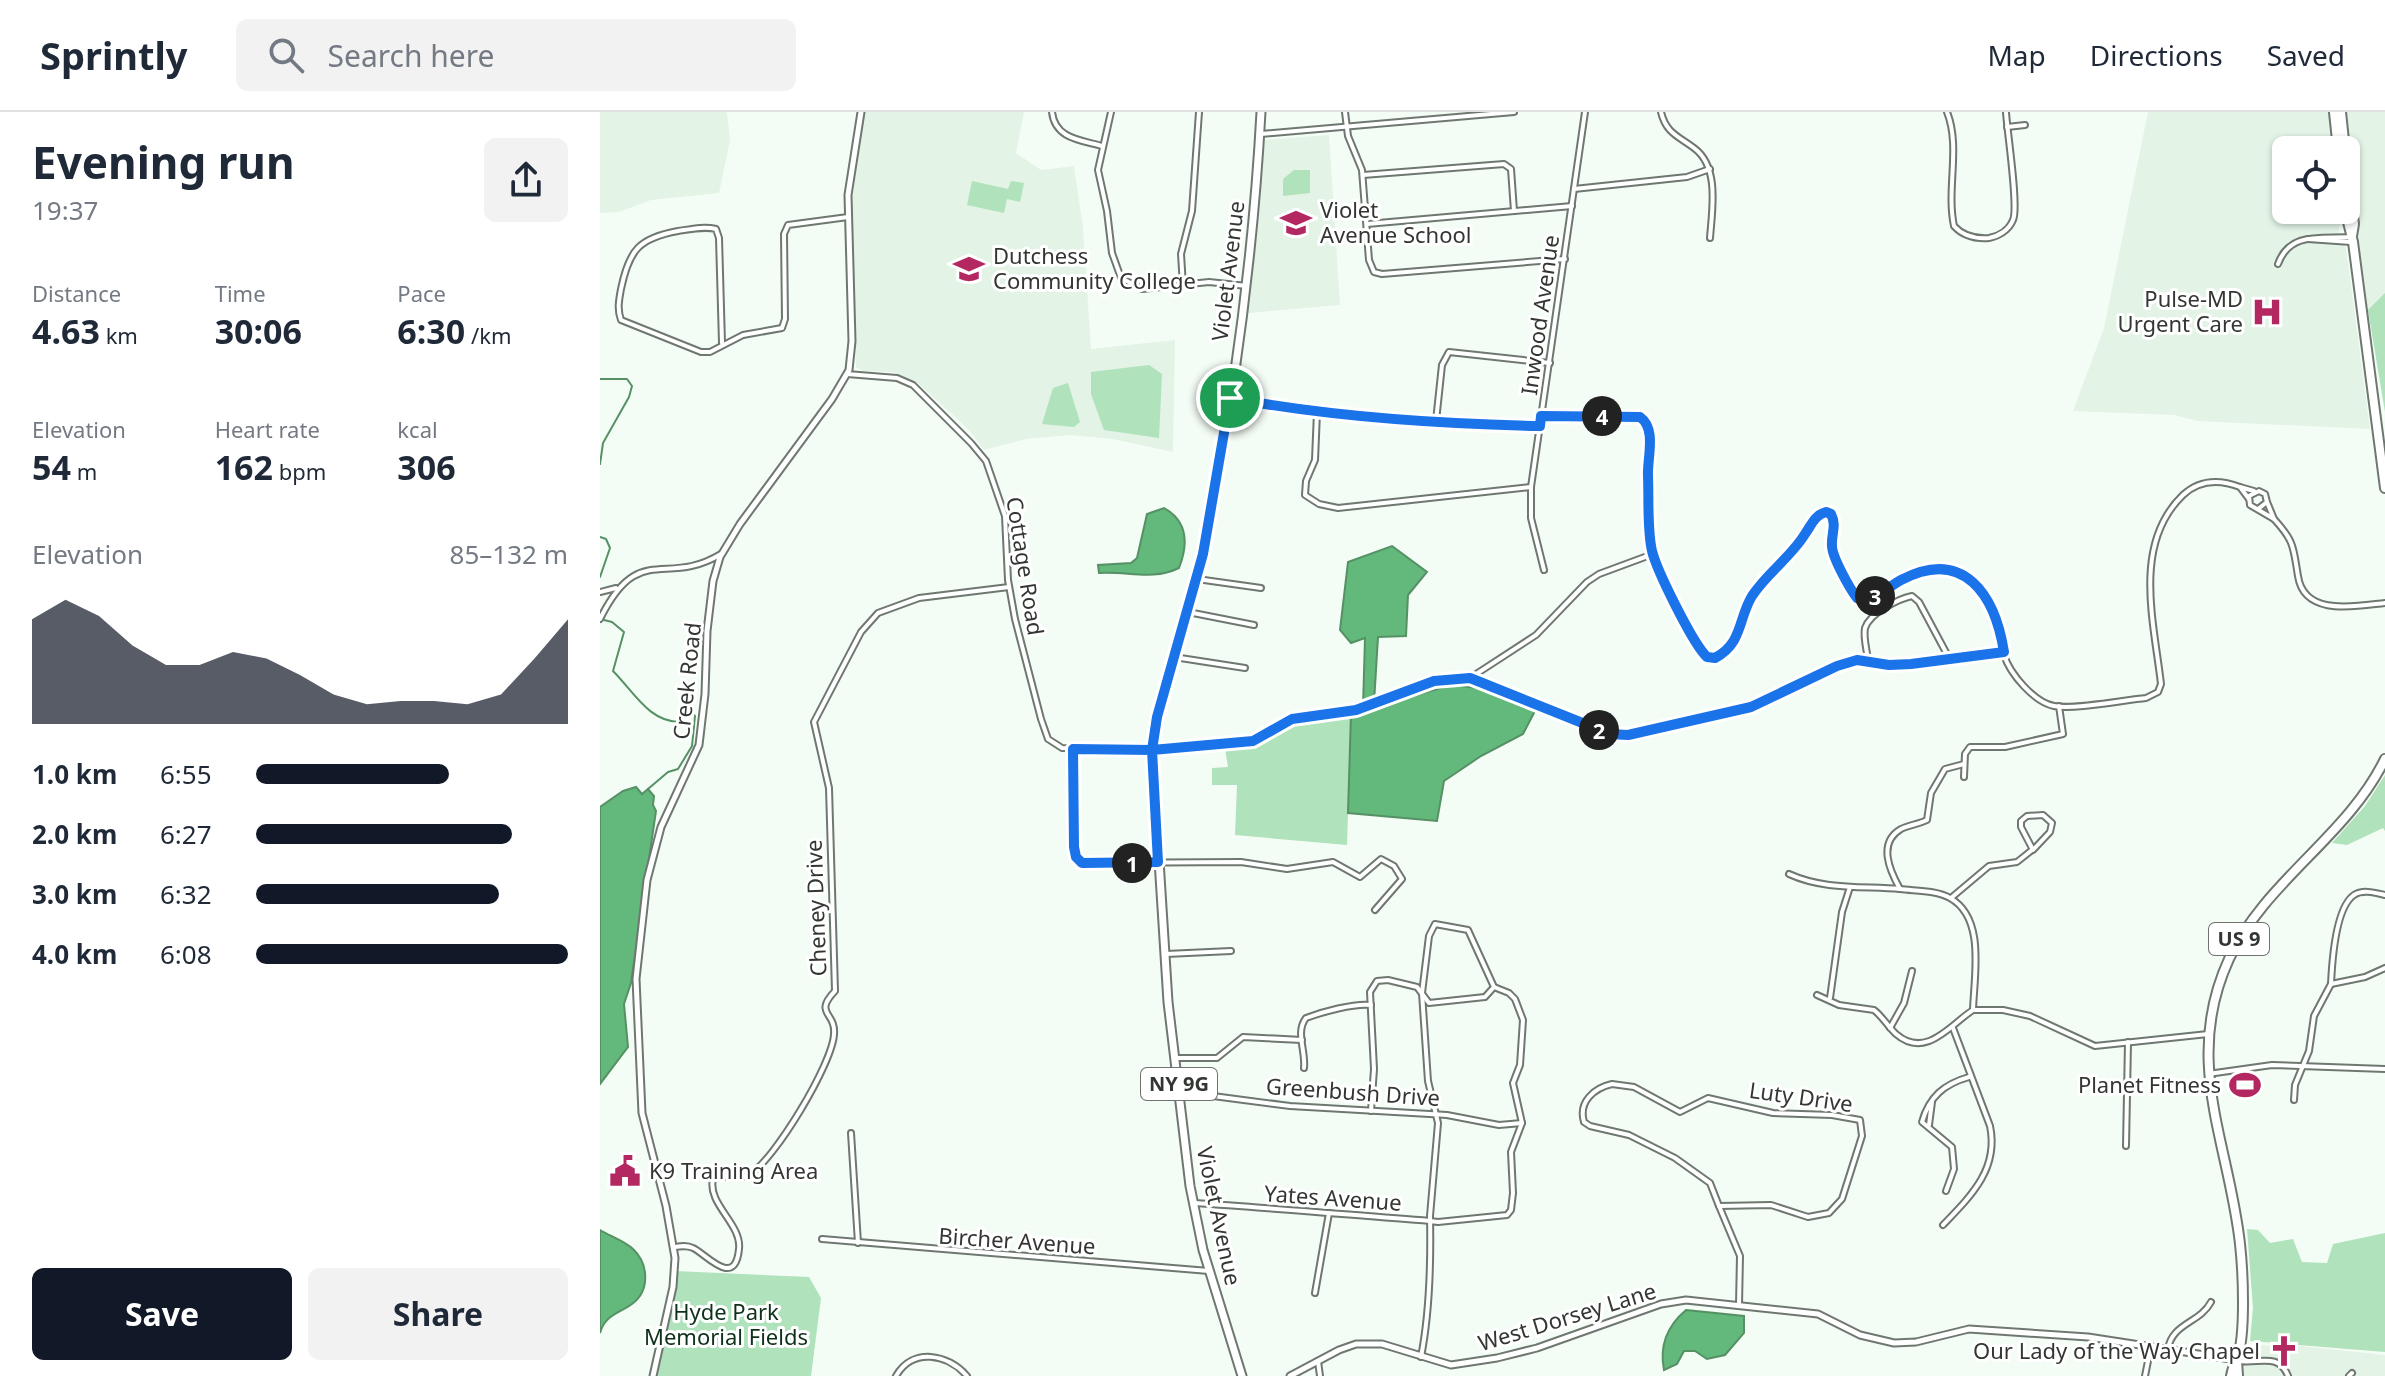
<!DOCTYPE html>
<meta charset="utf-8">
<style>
:root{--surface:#fff;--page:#f2f2f3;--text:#1f2937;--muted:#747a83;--line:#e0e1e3;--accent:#111827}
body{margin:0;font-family:"Noto Sans",sans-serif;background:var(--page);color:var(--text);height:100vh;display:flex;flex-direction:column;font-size:30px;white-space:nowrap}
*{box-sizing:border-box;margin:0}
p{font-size:26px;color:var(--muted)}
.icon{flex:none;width:44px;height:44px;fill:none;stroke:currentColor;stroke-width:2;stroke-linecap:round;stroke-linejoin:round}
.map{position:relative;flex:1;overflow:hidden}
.drawer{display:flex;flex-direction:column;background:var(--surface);width:600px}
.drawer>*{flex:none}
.fabs{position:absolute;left:1672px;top:24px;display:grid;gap:16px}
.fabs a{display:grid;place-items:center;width:88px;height:88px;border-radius:12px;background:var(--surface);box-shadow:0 2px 6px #0004;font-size:40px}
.pin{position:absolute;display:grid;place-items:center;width:68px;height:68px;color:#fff;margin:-34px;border:4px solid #fff;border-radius:50%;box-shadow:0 2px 8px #0007}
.km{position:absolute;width:40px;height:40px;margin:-20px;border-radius:50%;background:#222;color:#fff;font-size:22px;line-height:40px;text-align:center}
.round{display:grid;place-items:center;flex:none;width:84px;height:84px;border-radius:12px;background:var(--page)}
.summary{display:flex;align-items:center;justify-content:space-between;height:136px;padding:0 32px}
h1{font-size:44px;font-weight:700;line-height:60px}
.stats{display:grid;grid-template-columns:repeat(3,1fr);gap:12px;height:136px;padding:8px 32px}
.stats div{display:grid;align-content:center}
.stats b{font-size:34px;font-weight:700}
.stats small{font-size:22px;font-weight:400}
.stats p{font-size:22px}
.chart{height:224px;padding:16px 32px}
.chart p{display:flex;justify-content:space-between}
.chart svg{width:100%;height:144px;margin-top:8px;fill:var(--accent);opacity:.7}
.cta{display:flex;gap:16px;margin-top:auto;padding:16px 32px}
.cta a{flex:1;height:92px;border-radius:12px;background:var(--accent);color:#fff;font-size:32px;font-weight:700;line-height:92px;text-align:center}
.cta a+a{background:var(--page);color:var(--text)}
ul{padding:0 32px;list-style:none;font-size:26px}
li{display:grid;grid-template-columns:128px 96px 1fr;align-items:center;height:60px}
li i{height:20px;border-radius:10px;background:var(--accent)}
header{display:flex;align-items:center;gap:48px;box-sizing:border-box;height:112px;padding:0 40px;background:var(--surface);border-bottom:2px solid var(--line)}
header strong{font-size:38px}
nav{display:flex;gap:44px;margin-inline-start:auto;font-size:28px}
.search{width:560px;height:72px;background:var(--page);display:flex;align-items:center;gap:20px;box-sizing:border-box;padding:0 28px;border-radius:12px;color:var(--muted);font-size:30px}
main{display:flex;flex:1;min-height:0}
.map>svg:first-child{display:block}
.built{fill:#e3f3e6}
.green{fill:#b0e2bb}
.water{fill:#63b87b;stroke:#559165;stroke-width:2}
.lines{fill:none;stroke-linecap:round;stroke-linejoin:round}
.stream{stroke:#559165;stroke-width:2}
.minor-casing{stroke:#6f7771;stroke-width:8}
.tertiary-casing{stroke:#6f7771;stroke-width:9}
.primary-casing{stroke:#6f7771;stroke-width:11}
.trunk-casing{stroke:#6f7771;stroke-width:12}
.minor{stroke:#fff;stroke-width:4}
.tertiary{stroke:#fff;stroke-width:5}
.primary{stroke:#fff;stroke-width:7}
.trunk{stroke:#fff;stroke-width:8}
.route-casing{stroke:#fff;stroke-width:16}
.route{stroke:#1a73e8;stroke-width:10}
.labels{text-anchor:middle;stroke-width:6;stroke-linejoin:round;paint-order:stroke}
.shield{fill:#fff;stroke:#707270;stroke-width:2}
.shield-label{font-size:20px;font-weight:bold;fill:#333633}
.poi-label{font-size:22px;fill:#333633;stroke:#fff;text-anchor:start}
.street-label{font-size:22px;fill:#333633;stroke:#fff}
.park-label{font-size:22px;fill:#0d3119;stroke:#fff}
</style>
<header>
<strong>Sprintly</strong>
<div class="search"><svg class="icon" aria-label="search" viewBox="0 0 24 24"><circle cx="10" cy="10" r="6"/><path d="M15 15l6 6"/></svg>Search here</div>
<nav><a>Map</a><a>Directions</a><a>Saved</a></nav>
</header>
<main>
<section class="drawer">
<div class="summary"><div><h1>Evening run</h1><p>19:37</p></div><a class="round"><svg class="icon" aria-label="share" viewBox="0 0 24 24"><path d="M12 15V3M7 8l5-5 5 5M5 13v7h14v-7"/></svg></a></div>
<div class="stats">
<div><p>Distance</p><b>4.63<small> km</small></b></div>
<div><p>Time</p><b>30:06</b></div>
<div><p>Pace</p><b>6:30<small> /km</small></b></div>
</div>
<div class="stats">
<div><p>Elevation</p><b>54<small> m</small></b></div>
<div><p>Heart rate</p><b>162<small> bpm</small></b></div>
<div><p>kcal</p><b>306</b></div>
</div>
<div class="chart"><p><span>Elevation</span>85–132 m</p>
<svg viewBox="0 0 160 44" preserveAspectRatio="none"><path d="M0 44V12L10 6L20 11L30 20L40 26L50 26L60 22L70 24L80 29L90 35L100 38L110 37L120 37L130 38L140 35L150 24L160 12V44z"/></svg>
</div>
<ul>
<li><b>1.0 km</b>6:55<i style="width:62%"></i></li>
<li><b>2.0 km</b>6:27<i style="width:82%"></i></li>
<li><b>3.0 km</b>6:32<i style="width:78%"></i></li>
<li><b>4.0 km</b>6:08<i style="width:100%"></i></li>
</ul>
<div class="cta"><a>Save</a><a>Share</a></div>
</section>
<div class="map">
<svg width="1785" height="1264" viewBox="0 0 1785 1264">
<rect width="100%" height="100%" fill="#f4fdf5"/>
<g class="built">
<path d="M0,0H127L130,28L119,81L51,88L19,100L0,101Z"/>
<path d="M264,0H424L416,41L441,58L474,54L483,116L491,237L575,228L573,340L513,327L469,323L426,327L384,338L368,317L318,271L293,260L263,259L256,255L251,96Z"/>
<path d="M1548,0H1729L1731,38H1686V98H1739L1743,108L1739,115L1740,127L1746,136L1770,317L1598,309L1574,303L1473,299L1504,216Z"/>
<path d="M1741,0H1785V199L1762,198Z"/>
<path d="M729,23L740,193L648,201L663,28Z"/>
<path d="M1647,1233L1701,1234L1785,1243V1264H1642Z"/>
</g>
<g class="green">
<path d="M694,58H710V81L683,84V67Z"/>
<path d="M372,69L408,77L411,69L424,71L420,90L407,87L404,101L367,93Z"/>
<path d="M1785,181V300L1768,198Z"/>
<path d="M549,253L562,262L559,326L504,318L491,282V260Z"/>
<path d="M468,271L480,310L474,315L442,312L453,276Z"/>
<path d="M751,602L747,733L635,723L637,673H612V656L628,655L625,637L655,632L705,608Z"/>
<path d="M1785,663V719L1783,716L1747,733L1732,731L1765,694Z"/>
<path d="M1647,1117L1658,1118L1670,1131L1693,1127L1702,1150L1727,1151L1733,1132L1785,1121V1240L1650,1229L1653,1196Z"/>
<path d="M75,1159L209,1165L221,1186L211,1264H50Z"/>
</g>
<g class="water">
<path d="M564,396C589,410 588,433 579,456C552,469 528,459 499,461L498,453L531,451L537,446L547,402Z"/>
<path d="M792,434L827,460L808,483L806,524L778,525L774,591L763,595L765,526L751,531L740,518L748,450Z"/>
<path d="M851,573L878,576L936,597L923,622L881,644L844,669L837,709L748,701L751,602Z"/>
<path d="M36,675L42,682L48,677L54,684L53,693L56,699L31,871L24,892L28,935L0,972V695L23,679Z"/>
<path d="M0,1118C10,1124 25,1129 33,1137C49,1152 50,1179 32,1192C18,1202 5,1203 0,1221Z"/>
<path d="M1086,1198L1144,1204V1221L1125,1243L1107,1247L1095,1239H1084L1077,1252L1064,1258C1059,1233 1067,1214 1086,1198Z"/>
</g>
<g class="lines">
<g class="stream">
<path d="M0,267H27L32,274L29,285L3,331L0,352"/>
<path d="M0,425L6,427L10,436L0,465"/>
<path d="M4,508L12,510L24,520L13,559C34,580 49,610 80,610L85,602L92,600L95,604L92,634L78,657L68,660L48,677"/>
</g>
<defs>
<g id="minor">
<path d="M452,0C455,27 481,28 502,34"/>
<path d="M511,0L498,58L507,99L512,141L521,166L542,177L609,170L647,174"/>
<path d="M745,0L748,24L762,58L769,148L774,160L782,162L965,147"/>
<path d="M1061,0C1066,21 1078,24 1094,36C1120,55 1112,98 1110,126"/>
<path d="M1347,0C1361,35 1346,77 1354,114C1363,124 1375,127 1389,126C1399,124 1409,118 1413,108C1419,95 1407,19 1406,0"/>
<path d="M1407,15L1425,13"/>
<path d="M661,22L914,0"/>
<path d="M763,63L904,52L911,57L914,99"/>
<path d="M974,77L1087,65L1110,57"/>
<path d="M767,112L972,94"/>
<path d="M1708,127L1751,130"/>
<path d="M1678,152C1690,119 1721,127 1750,125"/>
<path d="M583,174L581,142L592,99L599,0"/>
<path d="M122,231L119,126L116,117C104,114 91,117 78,119C39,126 29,138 21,177C19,188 17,197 21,208L101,240H110L143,223L182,216L185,207L184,122L188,113L248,105"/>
<path d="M247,262L297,266L313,273L371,331L386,349L405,404L408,468L415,507L441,607L448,627L462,636L565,639L644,631L669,622L693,607L756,598L834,569L870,566L936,523L987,470L999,462L1053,442"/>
<path d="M632,286L745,303L940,314"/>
<path d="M717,300L715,348L706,369L705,383L719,392L738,396L931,375"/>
<path d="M941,304H1033L1046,310L1053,442L1096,531L1107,545C1139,551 1141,504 1152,485C1165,462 1190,445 1205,422C1211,413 1215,403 1226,400L1231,402C1237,414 1231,422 1232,434C1232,445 1250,477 1257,486C1279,494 1316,447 1353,458C1377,466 1396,495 1401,518C1403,526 1402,535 1404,543C1410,562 1434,590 1454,594C1473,598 1524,588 1546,586L1558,580L1561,572C1554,510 1532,432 1583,383C1599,368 1619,367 1640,375"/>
<path d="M836,309L842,253L849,240L950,251"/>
<path d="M1649,387L1640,375L1654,379"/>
<path d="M1658,397L1667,390L1665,382L1659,379L1649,384L1650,393L1674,407L1667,390"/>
<path d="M1674,407C1695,430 1693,435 1698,464C1704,505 1756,494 1785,491"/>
<path d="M944,458L931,406V375L985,0"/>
<path d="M597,467L661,476"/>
<path d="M0,480L16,476"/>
<path d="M588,500L654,513"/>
<path d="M0,507C39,428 65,476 121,442"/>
<path d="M574,545L645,556"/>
<path d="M1268,548C1267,539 1263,525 1265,516C1270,501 1298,487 1312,484L1319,490L1349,546"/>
<path d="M870,566L1010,622L1028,623L1151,595L1231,557L1257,548L1289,553L1311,552L1404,540"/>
<path d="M473,637L474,735L482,751L641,750L687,757L733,750L760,765L781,747L794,754L802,767L775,798"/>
<path d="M1364,665L1365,642L1370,635H1405L1463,622L1459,594"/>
<path d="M1443,703L1452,711L1450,720L1433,738L1421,715V709L1427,704Z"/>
<path d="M1189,762C1224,778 1263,774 1300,777"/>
<path d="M1785,783C1776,781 1763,777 1754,783C1735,796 1732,851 1731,872L1765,865L1785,856"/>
<path d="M1351,786L1389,754L1417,750L1432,738"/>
<path d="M566,842L631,839"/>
<path d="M1217,883L1239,893L1274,898C1283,905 1288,915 1296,922C1326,948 1351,912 1373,898C1374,864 1386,806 1350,786C1336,778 1315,779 1300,777C1290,759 1277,731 1301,717C1309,713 1319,712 1327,708L1331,681L1345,657L1364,652"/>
<path d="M1230,886L1242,800L1250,775"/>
<path d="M1373,898H1403L1430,904L1495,934L1608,922"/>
<path d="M1290,916L1304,891L1312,859"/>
<path d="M576,946H617L643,925L702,928"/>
<path d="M704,956C706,939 695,920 706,906C722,900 754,891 771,893"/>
<path d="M1608,962L1672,953L1785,957"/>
<path d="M1012,972L1034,975L1080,1000L1108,986L1173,1001L1232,1003L1260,1008L1262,1024L1242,1087L1229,1101L1208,1105L1171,1093L1119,1094L1110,1071L1075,1046L1029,1023L990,1014L984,1010C978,990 994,976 1012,972Z"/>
<path d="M581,985L613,984L690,994L847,1003L899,1013L922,1011"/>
<path d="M1694,988L1695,973L1709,939L1714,904L1731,872"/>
<path d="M771,999L774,957L770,880L777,869L788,868L817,875L829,891L885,885L894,875"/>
<path d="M1329,1013L1332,990"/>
<path d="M251,1021L258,1131"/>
<path d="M1526,1034L1528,930"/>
<path d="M1346,1079L1354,1057L1352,1035L1322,1010C1329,985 1344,972 1369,965"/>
<path d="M594,1091C672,1096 751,1103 830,1109L838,1110L907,1103L911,1098L913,1081L911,1040L922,1011L913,971L920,953L923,908L915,887L909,881L894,875L868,818L835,812L829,824L822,881L828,969L838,1011L830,1104C831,1151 830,1199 821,1245"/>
<path d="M1119,1094L1140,1144L1139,1193"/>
<path d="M1343,1113C1371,1084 1399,1057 1390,1014L1353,916"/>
<path d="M222,1127L609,1159"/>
<path d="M74,1135C81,1134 87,1133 93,1136C105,1141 135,1178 139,1137C142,1112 107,1092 113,1067C125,1061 137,1069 149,1063C174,1049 233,951 234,922C236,900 213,902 235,879L229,676L214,610L261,520L278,501L319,486L409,475"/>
<path d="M715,1181L729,1101"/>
<path d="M1568,1237C1572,1211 1600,1211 1611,1190"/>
<path d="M718,1249L720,1264"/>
<path d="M1639,1249C1659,1252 1679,1240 1688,1264"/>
<path d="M296,1264C313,1235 348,1242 367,1264"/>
<path d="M1545,1264L1551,1234"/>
<path d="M1749,1264L1752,1261"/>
</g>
<g id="tertiary">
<path d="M53,1264L73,1175L75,1146L66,1094L42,1001L36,867L47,768L61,715L99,633L105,582L107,519L113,469L120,445L140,412L232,287L249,258L252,229L248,83L261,0"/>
<path d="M690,1264L739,1238L756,1232H782L851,1253L897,1246L937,1236L1061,1192L1086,1188L1218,1202L1260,1223L1294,1231L1316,1230L1369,1217L1488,1225L1637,1248"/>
</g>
<path id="primary" d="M642,1264L603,1138L590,1074L568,890L552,638C559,570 590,506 604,439C633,294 653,147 661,0"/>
<g id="trunk">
<path d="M1734,0L1738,38"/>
<path d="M1741,0L1745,38"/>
<path d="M1746,46L1754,112L1752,124"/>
<path d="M1745,98L1753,130L1785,376"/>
<path d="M1637,1248L1638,1264"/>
<path d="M1631,1264C1632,1257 1634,1254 1637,1247C1646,1223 1643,1159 1640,1132C1629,1031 1582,949 1629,847C1665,769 1747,725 1785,647"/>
</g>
</defs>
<use href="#minor" class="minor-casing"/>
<use href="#tertiary" class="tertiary-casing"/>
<use href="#primary" class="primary-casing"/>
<use href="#trunk" class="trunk-casing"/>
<use href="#minor" class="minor"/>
<use href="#tertiary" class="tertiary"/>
<use href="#primary" class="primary"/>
<use href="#trunk" class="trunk"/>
</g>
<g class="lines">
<defs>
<path id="route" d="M630,286L603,442L557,605L552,638L473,637L474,735L476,745L482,751L558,750L552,638L653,629L692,607L756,598L834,569L870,566L1010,622L1028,623L1151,595L1237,554L1257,548L1289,553L1311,552L1404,540C1395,483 1364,435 1301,468C1288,475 1272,492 1257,486C1250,477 1232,445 1232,434C1231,422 1237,414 1231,402L1226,400C1215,403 1212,412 1205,422C1191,445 1167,461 1152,484C1138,507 1143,531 1115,546L1107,545C1093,532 1057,459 1052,439C1047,417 1049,388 1048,364C1047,346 1057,317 1040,305L941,304L940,314C837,312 732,305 630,286"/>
</defs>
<use href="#route" class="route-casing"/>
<use href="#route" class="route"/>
</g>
<defs>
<symbol id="school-bare" viewBox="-9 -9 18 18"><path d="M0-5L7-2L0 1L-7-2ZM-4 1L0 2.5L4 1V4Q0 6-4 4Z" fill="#b42861" stroke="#fff" stroke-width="2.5" paint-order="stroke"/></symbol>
<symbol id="university-bare" viewBox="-9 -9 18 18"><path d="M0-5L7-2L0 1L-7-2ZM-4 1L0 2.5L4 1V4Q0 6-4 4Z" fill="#b42861" stroke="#fff" stroke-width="2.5" paint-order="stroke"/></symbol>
<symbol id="hospital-bare" viewBox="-9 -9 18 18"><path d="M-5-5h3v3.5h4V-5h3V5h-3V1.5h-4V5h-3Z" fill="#b42861" stroke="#fff" stroke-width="2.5" paint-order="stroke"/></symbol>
<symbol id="stadium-bare" viewBox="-9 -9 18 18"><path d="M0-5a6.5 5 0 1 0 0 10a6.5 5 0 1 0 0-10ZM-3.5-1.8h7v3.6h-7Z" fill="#b42861" stroke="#fff" stroke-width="2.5" paint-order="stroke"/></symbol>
<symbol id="civic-bare" viewBox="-9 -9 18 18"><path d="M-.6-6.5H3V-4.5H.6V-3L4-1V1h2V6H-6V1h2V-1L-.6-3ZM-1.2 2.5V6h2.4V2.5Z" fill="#b42861" stroke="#fff" stroke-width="2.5" paint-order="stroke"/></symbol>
<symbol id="church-bare" viewBox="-9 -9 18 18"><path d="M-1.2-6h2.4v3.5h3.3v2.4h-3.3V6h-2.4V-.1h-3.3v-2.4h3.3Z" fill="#b42861" stroke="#fff" stroke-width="2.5" paint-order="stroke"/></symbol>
</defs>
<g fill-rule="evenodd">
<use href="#school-bare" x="674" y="89" width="44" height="44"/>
<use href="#university-bare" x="347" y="135" width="44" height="44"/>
<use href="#hospital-bare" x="1645" y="178" width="44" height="44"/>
<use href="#stadium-bare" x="1623" y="951" width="44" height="44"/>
<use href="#civic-bare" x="3" y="1037" width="44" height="44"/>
<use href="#church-bare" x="1662" y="1217" width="44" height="44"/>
</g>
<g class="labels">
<g class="shield">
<rect x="1609" y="811" width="60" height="32" rx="6"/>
<rect x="541" y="956" width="76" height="32" rx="6"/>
</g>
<g class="shield-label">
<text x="1639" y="834">US 9</text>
<text x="579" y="979">NY 9G</text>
</g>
<g class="poi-label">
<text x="720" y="106">Violet<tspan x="720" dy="25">Avenue School</tspan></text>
<text x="393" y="152">Dutchess<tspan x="393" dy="25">Community College</tspan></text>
<text x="1643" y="195" text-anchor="end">Pulse-MD<tspan x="1643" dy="25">Urgent Care</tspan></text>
<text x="1621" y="981" text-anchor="end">Planet Fitness</text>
<text x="49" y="1067">K9 Training Area</text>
<text x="1660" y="1247" text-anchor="end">Our Lady of the Way Chapel</text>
</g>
<g class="street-label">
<text transform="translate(628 159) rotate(-83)" y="8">Violet Avenue</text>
<text transform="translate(940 203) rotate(-82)" y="8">Inwood Avenue</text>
<text transform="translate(425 454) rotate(81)" y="8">Cottage Road</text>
<text transform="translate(87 569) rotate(-84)" y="8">Creek Road</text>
<text transform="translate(216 796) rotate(-92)" y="8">Cheney Drive</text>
<text transform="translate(753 980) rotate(4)" y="8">Greenbush Drive</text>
<text transform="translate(1201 985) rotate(8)" y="8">Luty Drive</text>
<text transform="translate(733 1086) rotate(4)" y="8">Yates Avenue</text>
<text transform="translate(619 1104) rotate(78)" y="8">Violet Avenue</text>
<text transform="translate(417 1129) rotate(4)" y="8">Bircher Avenue</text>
<text transform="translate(967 1205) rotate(-17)" y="8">West Dorsey Lane</text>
</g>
<g class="park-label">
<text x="126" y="1208">Hyde Park<tspan x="126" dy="25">Memorial Fields</tspan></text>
</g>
</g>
</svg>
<div class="fabs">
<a><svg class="icon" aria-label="locate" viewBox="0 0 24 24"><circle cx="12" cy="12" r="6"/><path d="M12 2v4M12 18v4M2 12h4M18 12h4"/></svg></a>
</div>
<div class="pin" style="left:630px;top:286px;background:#1e9e55"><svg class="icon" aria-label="arrive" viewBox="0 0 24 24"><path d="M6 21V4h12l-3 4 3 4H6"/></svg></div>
<b class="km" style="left:532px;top:751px">1</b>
<b class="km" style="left:999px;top:618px">2</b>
<b class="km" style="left:1275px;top:484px">3</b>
<b class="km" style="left:1002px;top:304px">4</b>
</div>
</main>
